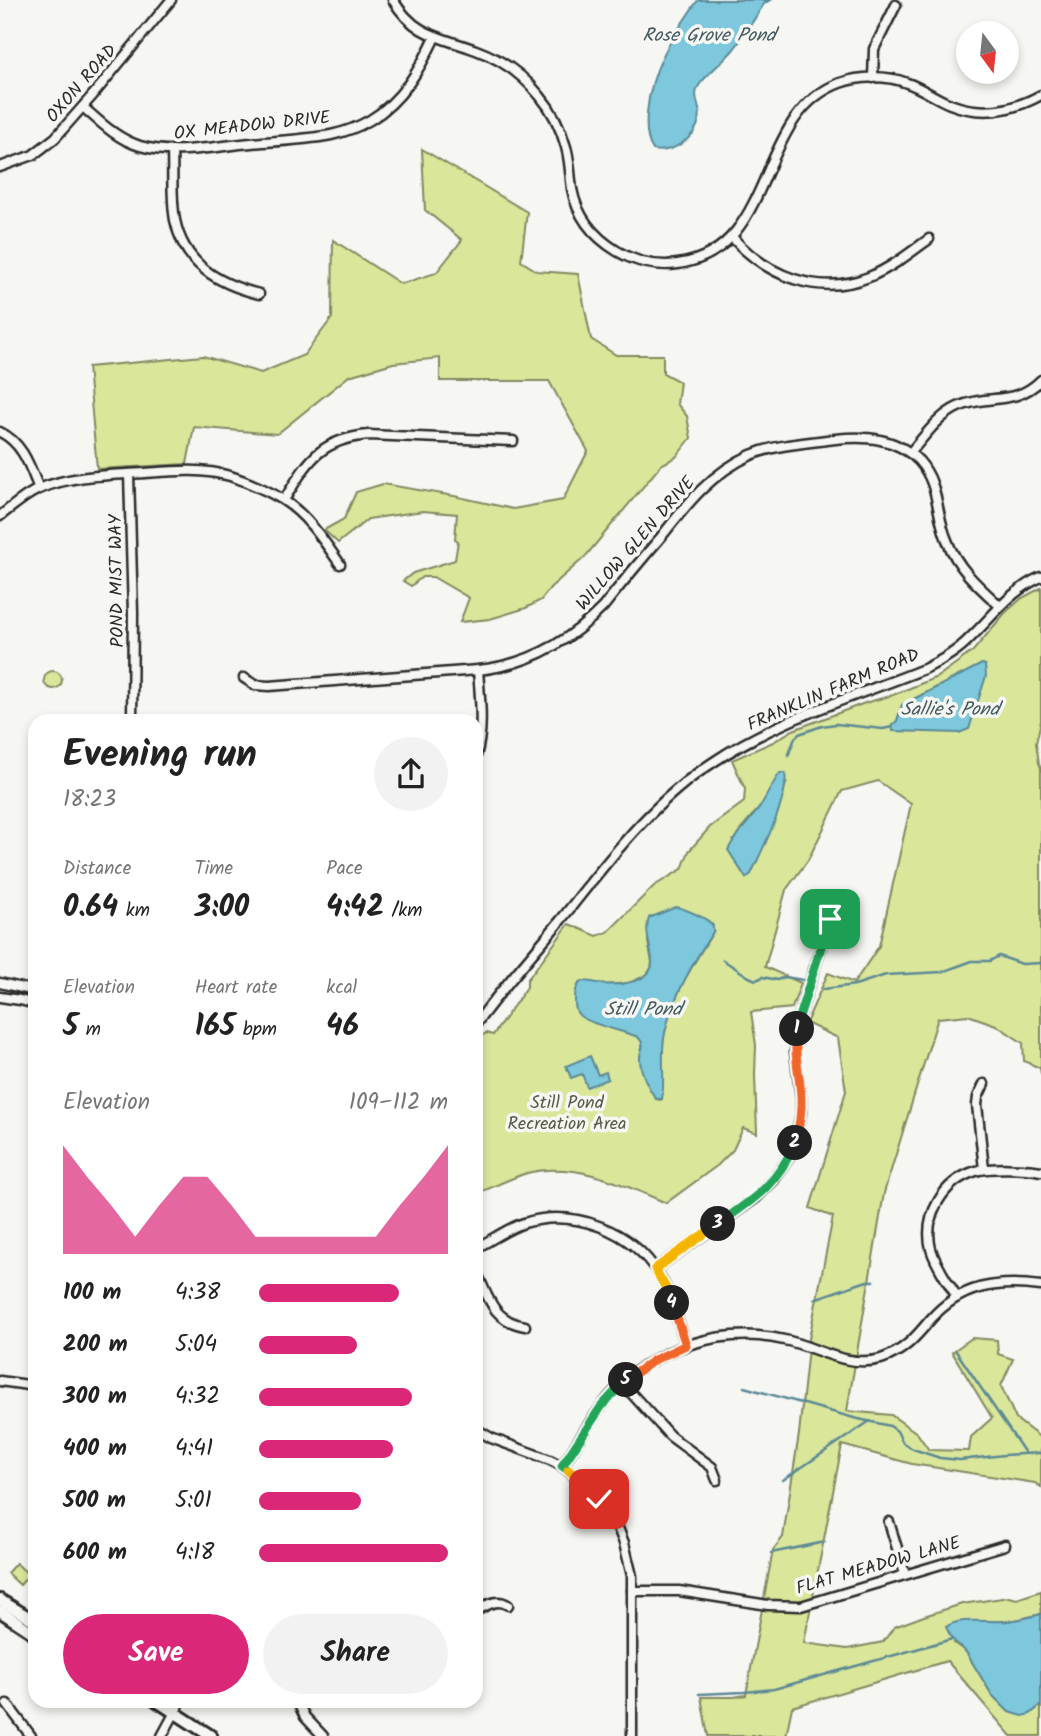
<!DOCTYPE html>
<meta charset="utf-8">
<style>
:root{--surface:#fff;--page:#f2f2f2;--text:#222;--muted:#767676;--accent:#db2777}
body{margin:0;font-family:Kalam,sans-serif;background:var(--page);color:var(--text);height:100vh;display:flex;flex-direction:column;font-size:26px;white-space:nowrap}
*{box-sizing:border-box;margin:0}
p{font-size:23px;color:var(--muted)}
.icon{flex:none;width:38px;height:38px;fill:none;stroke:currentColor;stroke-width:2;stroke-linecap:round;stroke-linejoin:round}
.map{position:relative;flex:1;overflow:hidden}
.details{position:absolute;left:28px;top:714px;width:455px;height:994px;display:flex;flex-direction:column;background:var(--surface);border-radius:21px;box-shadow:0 4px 10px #0003}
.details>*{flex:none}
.needle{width:46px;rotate:165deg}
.fabs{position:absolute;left:956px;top:21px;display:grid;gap:14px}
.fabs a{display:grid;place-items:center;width:63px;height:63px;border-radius:50%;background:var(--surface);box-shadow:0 4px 10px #0003;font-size:35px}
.pin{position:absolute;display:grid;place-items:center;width:60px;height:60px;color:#fff;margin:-30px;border-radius:14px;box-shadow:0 4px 10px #0006}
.km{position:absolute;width:35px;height:35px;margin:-18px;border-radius:50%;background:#222;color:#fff;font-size:19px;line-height:35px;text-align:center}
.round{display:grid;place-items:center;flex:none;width:74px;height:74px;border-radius:37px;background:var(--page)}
.overview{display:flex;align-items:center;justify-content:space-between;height:119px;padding:0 35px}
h1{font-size:38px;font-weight:800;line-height:52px}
.metrics{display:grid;grid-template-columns:repeat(3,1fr);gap:10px;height:119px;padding:7px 35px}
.metrics div{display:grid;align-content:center}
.metrics b{font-size:30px;font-weight:800}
.metrics small{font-size:19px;font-weight:400}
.metrics p{font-size:19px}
.chart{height:196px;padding:14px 35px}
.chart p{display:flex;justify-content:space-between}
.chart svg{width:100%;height:126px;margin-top:7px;fill:var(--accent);opacity:.7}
.action{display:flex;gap:14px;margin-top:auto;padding:14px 35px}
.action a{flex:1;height:80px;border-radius:42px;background:var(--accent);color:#fff;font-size:28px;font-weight:800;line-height:80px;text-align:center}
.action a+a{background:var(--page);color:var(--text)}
ul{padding:0 35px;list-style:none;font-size:23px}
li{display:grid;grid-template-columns:112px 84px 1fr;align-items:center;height:52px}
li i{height:18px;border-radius:9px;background:var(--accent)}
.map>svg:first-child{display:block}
.green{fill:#dae699;stroke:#828862;stroke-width:2;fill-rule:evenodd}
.water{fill:#7dc8dd;stroke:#5c8996;stroke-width:2}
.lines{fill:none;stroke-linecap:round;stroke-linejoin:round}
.stream{stroke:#5c8996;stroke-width:2.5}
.minor-casing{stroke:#2b2b2b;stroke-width:13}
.major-casing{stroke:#2b2b2b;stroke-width:16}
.minor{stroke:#f6f6f2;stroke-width:8}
.major{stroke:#f6f6f2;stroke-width:10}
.split-1-casing{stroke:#fff;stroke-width:14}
.split-2-casing{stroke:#fff;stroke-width:14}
.split-3-casing{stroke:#fff;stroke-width:14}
.split-4-casing{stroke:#fff;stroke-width:14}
.split-5-casing{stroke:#fff;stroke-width:14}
.split-6-casing{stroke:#fff;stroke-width:14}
.split-7-casing{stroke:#fff;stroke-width:14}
.split-1{stroke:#22a559;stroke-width:9}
.split-2{stroke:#f0652b;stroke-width:9}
.split-3{stroke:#22a559;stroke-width:9}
.split-4{stroke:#f5b400;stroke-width:9}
.split-5{stroke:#f0652b;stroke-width:9}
.split-6{stroke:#22a559;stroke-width:9}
.split-7{stroke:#f5b400;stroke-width:9}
.labels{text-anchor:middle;stroke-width:7;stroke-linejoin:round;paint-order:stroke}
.street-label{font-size:18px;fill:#2b2b2b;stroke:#f6f6f2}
.park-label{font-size:18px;fill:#575a46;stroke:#f6f6f2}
.water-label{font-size:19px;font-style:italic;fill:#445a60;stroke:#f6f6f2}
</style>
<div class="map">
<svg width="1041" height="1736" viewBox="0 0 1041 1736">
<rect width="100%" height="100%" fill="#f6f6f2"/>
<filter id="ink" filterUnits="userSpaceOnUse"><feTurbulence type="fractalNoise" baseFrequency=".0143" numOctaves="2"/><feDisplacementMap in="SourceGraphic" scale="14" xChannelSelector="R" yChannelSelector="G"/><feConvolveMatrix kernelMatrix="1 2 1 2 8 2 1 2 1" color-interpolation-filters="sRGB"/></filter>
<g filter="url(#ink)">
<g class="green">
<path d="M422,149L527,212L521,261L537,271L578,274L591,339L616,355H663V373L680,382L677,404L687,416L691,438L676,457L661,465L585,557L551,587L541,600L526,608L490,619L460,622L469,598L433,577H422L411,586L403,581L413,573L455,560L458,541L455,539L457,514L423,511L368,519L338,543L324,530L344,519L356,492L383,484L454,496L513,509L563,500L588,451L549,381H440V358L393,363L349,376L277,434L194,427L187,464L97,469L88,367L203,356L261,373L304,355L332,318L333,240L401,284L436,273L462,240L425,210Z"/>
<path d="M1041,588V721L1036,743L1039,763L1041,768V1074L1040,1068L1024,1061L1023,1043L996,1025L968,1015L938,1018L884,1193L847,1411L891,1415L917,1433L929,1450L969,1451L971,1437L992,1418L952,1352L972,1338L997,1340L998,1354L1013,1359L1001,1386L1016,1419L1041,1438V1487L1035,1483L912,1464L842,1445L804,1643L847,1649L883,1642L894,1627L924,1616L962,1604L1009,1597L1017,1599L1041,1591V1614L1011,1621H969L954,1643L966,1652L992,1695L1009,1712L1030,1714L1041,1705V1736H1011L947,1661L792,1707L786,1736H708L701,1697H733L746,1695L773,1550L783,1537L799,1434L809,1339L833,1217L810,1208L846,1091L838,1038L806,1023L828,973L854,983L879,946L911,804L878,781L842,791L808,860L786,890L765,967L801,983L792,1008L751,1012L756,1045L755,1075L757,1133L743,1128L733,1150L718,1165L666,1203C623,1184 573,1160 524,1174C509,1179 493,1187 478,1193L476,1190V1040L486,1033L493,1035L527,987V980L569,924L597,936L608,932L654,886L682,869L689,851L710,827L744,802L745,789L732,760L773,742L793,730L865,703L893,695L937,677L973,651L1005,613L1022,598ZM982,664L985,665L897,721L902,705ZM786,784L769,834L746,878L729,850C740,823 765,803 786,784ZM653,916L713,932C693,964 670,1000 664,1037C661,1057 662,1079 662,1099L660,1100L656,1099C652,1090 640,1064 640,1057C640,1050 645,1047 641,1040C636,1032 604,1026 594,1023L578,984L582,981L605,985L629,983L647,975L651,968L652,962L648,942L649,918Z"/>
<circle cx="53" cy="680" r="9"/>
<path d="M16,1563L29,1575L20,1585L7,1573Z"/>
</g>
<g class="water">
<path d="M698,0H770L764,4C754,19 745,35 734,49C723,62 710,71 700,84C690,97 703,107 699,120C695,139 671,154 653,150C646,140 646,125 647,113C651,67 672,37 698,0Z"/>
<path d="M982,664L985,665L986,676L969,729L959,733L893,731L892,725L897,721L902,705Z"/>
<path d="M780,773H785C790,796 761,852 751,874L746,878L728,850C736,833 749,823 759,808C767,796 772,784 780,773Z"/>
<path d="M676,907C683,908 710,919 713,926C713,928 713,930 713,932C693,962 670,1002 664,1038C661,1058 665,1079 662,1099H656C649,1089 640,1072 640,1059C640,1048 647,1047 638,1037C623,1031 592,1025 580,1016C575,1012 575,1006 575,1001C575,992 576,986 582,981C590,981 596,983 604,984C619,986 654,982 652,961C651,945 644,933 649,918Z"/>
<path d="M590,1056L598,1075L606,1072L608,1079L587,1087L582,1074L571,1078L566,1066Z"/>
<path d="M1041,1614V1705L1030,1714L1023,1716L1009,1712L992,1695L966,1652L952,1639L946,1627C959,1616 991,1623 1008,1621C1019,1620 1030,1617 1041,1614Z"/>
</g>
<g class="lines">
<g class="stream">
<path d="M788,756L795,738L799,734L822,726L836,724L883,729L892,727"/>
<path d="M723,960L749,977L756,980L763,977L777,980L785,977L803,980"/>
<path d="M824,989L855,985L886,975L942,972L972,961H990L999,956L1022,964L1041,963"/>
<path d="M814,1299L867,1281H874"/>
<path d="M956,1351L1025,1453"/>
<path d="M744,1387L854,1418L890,1426L897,1431L903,1443L913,1449L940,1458L960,1460L1004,1455L1041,1453"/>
<path d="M783,1480L870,1421"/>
<path d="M771,1553L825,1542"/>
<path d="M699,1694L744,1692L774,1689L952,1639"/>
</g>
<defs>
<g id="minor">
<path d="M393,0C416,37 439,36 476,50C501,59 523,75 540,96C552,110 561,129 566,147C570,161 570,175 572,189C577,216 594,237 617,251C635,262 657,267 678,264C778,250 754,114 840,83C860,76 886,75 907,83C922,88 935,98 950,104C981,116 1012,111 1041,95"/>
<path d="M873,78L874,49L896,5"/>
<path d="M83,107C100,122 117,139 140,146C175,156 216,146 251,143C277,141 305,140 331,135C345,132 358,127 370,120C402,101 420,69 435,37"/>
<path d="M172,150C173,173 171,198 175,220C184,265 219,284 259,294"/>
<path d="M0,167L33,155L55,138L93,95L171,0"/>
<path d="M732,237C767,276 818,297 869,277C891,268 910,253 929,239"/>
<path d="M0,432C23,443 30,467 39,489"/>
<path d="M910,453C924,437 938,416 958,407C988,393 1014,407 1041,380"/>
<path d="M129,474L133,613L132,721"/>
<path d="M284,500C308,462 318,440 368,435L513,441"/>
<path d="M0,516C12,507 25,495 39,489C71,475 110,475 145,473C173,471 202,468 230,476C246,481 269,491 283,500C307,515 324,541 340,564"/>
<path d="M244,678L255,685L269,686L478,670C528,665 568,643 603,607C622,583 641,560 661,537C687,504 711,473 751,455C777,444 807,443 835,439C865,436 896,437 919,461C940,485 935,512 947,540C957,568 979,587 1000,606"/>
<path d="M476,756C484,728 480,699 478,670"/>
<path d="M0,983L35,991"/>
<path d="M0,997L20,1000L35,1004"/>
<path d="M476,1024C502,988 532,955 560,921C607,862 651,802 715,761C778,719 854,697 924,669C941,661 957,652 970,638C993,616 1011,590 1041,577"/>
<path d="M984,1169L977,1105L978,1097L984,1084"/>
<path d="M476,1248C492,1240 506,1229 524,1223C574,1208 632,1230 659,1275C672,1296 678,1322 686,1345"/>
<path d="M655,1269L756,1198L774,1180L790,1155L795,1142L801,1113V1098L795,1052L799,1017L830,919"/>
<path d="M476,1271C488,1297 493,1321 525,1326"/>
<path d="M957,1297C948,1282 936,1266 931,1249C923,1216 943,1181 976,1171C991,1167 1025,1168 1041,1171"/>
<path d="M0,1381L35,1386"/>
<path d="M622,1383L670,1436L712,1467L717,1480"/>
<path d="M476,1429L491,1438L550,1460L562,1466L587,1486L599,1499L618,1528L624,1543L632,1576V1736"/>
<path d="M562,1466C578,1443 591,1417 610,1396C654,1346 725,1325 789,1341C820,1349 848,1368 881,1359C903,1352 916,1337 930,1320C960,1285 998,1280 1041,1286"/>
<path d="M889,1522L905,1574"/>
<path d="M632,1591H679L768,1605L801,1606L1005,1545"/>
<path d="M476,1611C487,1605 496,1598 508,1605"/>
<path d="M297,1701L305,1717L323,1736"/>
<path d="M7,1704L31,1736"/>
<path d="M162,1736L181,1701"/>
</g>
<g id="major">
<path d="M0,1600L35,1621"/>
<path d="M0,1611L35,1634"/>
<path d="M157,1701L211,1736"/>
</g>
</defs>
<use href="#minor" class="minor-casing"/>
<use href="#major" class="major-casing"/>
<use href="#minor" class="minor"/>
<use href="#major" class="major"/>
</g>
</g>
<g class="lines" filter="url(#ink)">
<defs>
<path id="split-1" d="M797,1029L799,1017L830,919"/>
<path id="split-2" d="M795,1143C799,1128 802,1113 801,1097C800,1074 793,1052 797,1029"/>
<path id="split-3" d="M718,1224C754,1199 777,1185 795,1143"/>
<path id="split-4" d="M672,1303L667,1290L655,1269L718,1224"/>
<path id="split-5" d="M626,1380L654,1360L686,1345L672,1303"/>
<path id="split-6" d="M568,1470L562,1466L601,1407L626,1380"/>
<path id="split-7" d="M568,1470L587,1486L599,1499"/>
</defs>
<use href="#split-1" class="split-1-casing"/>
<use href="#split-2" class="split-2-casing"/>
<use href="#split-3" class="split-3-casing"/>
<use href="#split-4" class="split-4-casing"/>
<use href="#split-5" class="split-5-casing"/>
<use href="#split-6" class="split-6-casing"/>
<use href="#split-7" class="split-7-casing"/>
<use href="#split-1" class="split-1"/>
<use href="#split-2" class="split-2"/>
<use href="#split-3" class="split-3"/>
<use href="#split-4" class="split-4"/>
<use href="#split-5" class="split-5"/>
<use href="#split-6" class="split-6"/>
<use href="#split-7" class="split-7"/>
</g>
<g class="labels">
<g class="street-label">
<text transform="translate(81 83) rotate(-49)" y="6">OXON ROAD</text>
<text transform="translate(252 125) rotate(-6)" y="6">OX MEADOW DRIVE</text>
<text transform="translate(635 543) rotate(-49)" y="6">WILLOW GLEN DRIVE</text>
<text transform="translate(116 581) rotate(-91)" y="6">POND MIST WAY</text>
<text transform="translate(833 689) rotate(-23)" y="6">FRANKLIN FARM ROAD</text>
<text transform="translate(878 1565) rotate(-16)" y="6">FLAT MEADOW LANE</text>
</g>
<g class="park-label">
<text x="567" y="1108">Still Pond<tspan x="567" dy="21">Recreation Area</tspan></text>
</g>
<g class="water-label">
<text x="709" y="41">Rose Grove Pond</text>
<text x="950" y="715">Sallie's Pond</text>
<text x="643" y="1015">Still Pond</text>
</g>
</g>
</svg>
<div class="fabs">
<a><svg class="needle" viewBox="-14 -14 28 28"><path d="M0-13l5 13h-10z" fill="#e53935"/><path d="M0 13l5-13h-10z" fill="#767676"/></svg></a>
</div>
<div class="pin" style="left:830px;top:919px;background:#1e9e55"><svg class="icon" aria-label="arrive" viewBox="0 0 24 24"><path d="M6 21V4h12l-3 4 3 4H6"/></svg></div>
<div class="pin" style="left:599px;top:1499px;background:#d93025"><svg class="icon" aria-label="check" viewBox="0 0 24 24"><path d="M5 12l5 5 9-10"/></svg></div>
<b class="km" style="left:797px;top:1029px">1</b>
<b class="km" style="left:795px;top:1143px">2</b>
<b class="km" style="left:718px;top:1224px">3</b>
<b class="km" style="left:672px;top:1303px">4</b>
<b class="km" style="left:626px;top:1380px">5</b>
<section class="details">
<div class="overview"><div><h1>Evening run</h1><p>18:23</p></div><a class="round"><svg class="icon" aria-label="share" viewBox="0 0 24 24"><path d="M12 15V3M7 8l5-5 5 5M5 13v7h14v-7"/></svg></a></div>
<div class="metrics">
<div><p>Distance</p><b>0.64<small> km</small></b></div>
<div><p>Time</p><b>3:00</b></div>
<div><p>Pace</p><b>4:42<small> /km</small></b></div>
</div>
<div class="metrics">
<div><p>Elevation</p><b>5<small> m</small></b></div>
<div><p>Heart rate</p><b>165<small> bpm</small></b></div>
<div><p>kcal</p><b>46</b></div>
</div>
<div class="chart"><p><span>Elevation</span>109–112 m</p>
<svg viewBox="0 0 160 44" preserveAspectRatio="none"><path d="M0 44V6L10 17L20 27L30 38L40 27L50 17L60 17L70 27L80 38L90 38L100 38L110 38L120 38L130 38L140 27L150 17L160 6V44z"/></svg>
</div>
<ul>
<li><b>100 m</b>4:38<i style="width:74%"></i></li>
<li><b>200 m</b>5:04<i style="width:52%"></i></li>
<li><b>300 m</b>4:32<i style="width:81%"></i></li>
<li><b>400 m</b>4:41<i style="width:71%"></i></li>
<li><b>500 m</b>5:01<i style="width:54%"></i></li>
<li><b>600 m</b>4:18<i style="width:100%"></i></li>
</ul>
<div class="action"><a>Save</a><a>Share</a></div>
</section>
</div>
